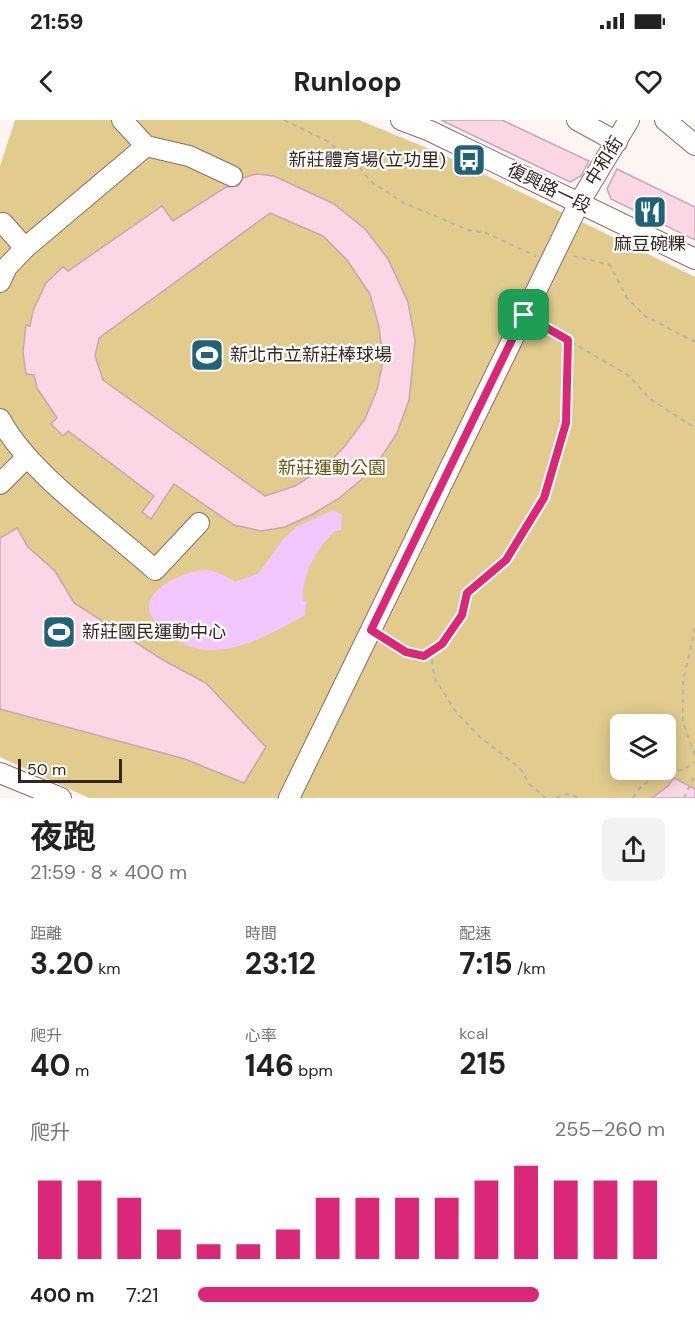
<!DOCTYPE html>
<html lang="zh-TW">
<meta charset="utf-8">
<style>
:root{--surface:#fff;--page:#f2f2f2;--text:#222;--muted:#767676;--accent:#db2777}
body{margin:0;font-family:"DM Sans","Noto Sans TC",sans-serif;background:var(--page);color:var(--text);height:100vh;display:flex;flex-direction:column;font-size:22px;white-space:nowrap}
*{box-sizing:border-box;margin:0}
p{font-size:20px;color:var(--muted)}
.icon{flex:none;width:33px;height:33px;fill:none;stroke:currentColor;stroke-width:2;stroke-linecap:round;stroke-linejoin:round}
.map{position:relative;height:678px;overflow:hidden}
.drawer{display:flex;flex-direction:column;background:var(--surface);flex:1}
.drawer>*{flex:none}
.controls{position:absolute;left:610px;top:594px;display:grid;gap:12px}
.controls a{display:grid;place-items:center;width:66px;height:66px;border-radius:9px;background:var(--surface);box-shadow:0 3px 15px #0003;font-size:30px}
.scale{position:absolute;left:18px;bottom:15px;width:104px;box-sizing:border-box;padding-left:6px;border:3px solid #352624;border-top:0;font-size:16px;line-height:21px;white-space:nowrap;color:#352624;-webkit-text-stroke:4px #fff;paint-order:stroke}
.pin{position:absolute;display:grid;place-items:center;width:51px;height:51px;color:#fff;margin:-26px;border-radius:12px;box-shadow:0 3px 9px #0006}
.round{display:grid;place-items:center;flex:none;width:63px;height:63px;border-radius:9px;background:var(--page)}
.headline{display:flex;align-items:center;justify-content:space-between;height:102px;padding:0 30px}
h1{font-size:33px;font-weight:700;line-height:45px}
.stats{display:grid;grid-template-columns:repeat(3,1fr);gap:9px;height:102px;padding:6px 30px}
.stats div{display:grid;align-content:center}
.stats b{font-size:30px;font-weight:700}
.stats small{font-size:16px;font-weight:400}
.stats p{font-size:16px}
.chart{height:168px;padding:12px 30px}
.chart p{display:flex;justify-content:space-between}
.chart svg{width:100%;height:108px;margin-top:6px;stroke:var(--accent);stroke-width:6}
ul{padding:0 30px;list-style:none;font-size:20px}
li{display:grid;grid-template-columns:96px 72px 1fr;align-items:center;height:45px}
li i{height:15px;border-radius:8px;background:var(--accent)}
.status{display:flex;justify-content:space-between;align-items:center;height:42px;padding:0 30px;background:var(--surface);direction:ltr}
.status svg{height:16px;fill:currentColor}
header{display:flex;justify-content:space-between;align-items:center;height:78px;padding:0 30px;background:var(--surface);font-size:27px;font-weight:700}
.map>svg:first-child{display:block}
.green{fill:#e1cb8d;fill-rule:evenodd}
.water{fill:#f2c6fe}
.building{fill:#fbd6e4;stroke:#c9a6b4;stroke-width:1.5;fill-rule:evenodd}
.lines{fill:none;stroke-linecap:round;stroke-linejoin:round}
.minor-casing{stroke:#8e6b68;stroke-width:22}
.path{stroke:#bbb1af;stroke-width:2;stroke-dasharray:4.5 4.5;stroke-linecap:butt}
.minor{stroke:#fff;stroke-width:20}
.route-casing{stroke:#fff;stroke-width:12}
.route{stroke:#db2777;stroke-width:8}
.labels{text-anchor:middle;stroke-width:4.5;stroke-linejoin:round;paint-order:stroke}
.poi-label{font-size:18px;fill:#352624;stroke:#fff;text-anchor:start}
.street-label{font-size:18px;fill:#352624;stroke:#fff}
.park-label{font-size:18px;fill:#685412;stroke:#fff}
</style>
<div class="status"><b>21:59</b><svg viewBox="0 0 49 12"><path d="M0 12V9h3v3zM5 12V6h3v6zM10 12V3h3v9zM15 12V0h3v12zM26 1h20v11H26zM47 4h2v5h-2z"/></svg></div>
<header><svg class="icon" aria-label="back" viewBox="0 0 24 24"><path d="M15 5l-7 7 7 7"/></svg>Runloop<svg class="icon" aria-label="heart" viewBox="0 0 24 24"><path d="M12 20l-8-8c-3-5 5-10 8-4 3-6 11-1 8 4z"/></svg></header>
<div class="map">
<svg width="695" height="678" viewBox="0 0 695 678">
<rect width="100%" height="100%" fill="#fdf5f4"/>
<path class="green" d="M15,0H359L444,35L695,157V678H89L0,637V46ZM621,604H666V650H621Z"/>
<path class="water" d="M333,390L342,395L341,410L335,411C316,429 302,454 303,481L307,482L305,495C264,518 207,551 167,512C160,505 148,498 149,487C149,466 188,450 206,450C216,450 227,457 235,462L259,453L284,418L298,406Z"/>
<g class="building">
<path d="M441,0H502L589,41L581,56L570,62Z"/>
<path d="M617,49L695,87V120L611,79L607,69Z"/>
<path d="M256,54L274,56L334,84L366,110L388,139L408,182L415,220L409,280L397,313L382,336L362,359L338,379L311,395L285,407L261,411L234,405L174,364L151,399L142,392L154,376L68,311L63,316L51,304L57,298L37,268L34,255L26,254L23,232L26,205L30,206L33,191L46,163L63,147L68,151L162,86L173,101L226,67L238,66L243,58ZM270,93L323,116L347,140L370,174L379,207L383,241L377,270L365,299L345,326L325,347L295,366L265,376L103,260L95,236L99,218Z"/>
<path d="M17,408L28,427L55,451L74,483L163,540L206,563L266,627L244,663L185,639L0,589V418Z"/>
<path d="M674,658L695,669V678H652L668,666Z"/>
</g>
<g class="lines">
<defs>
<g id="minor">
<path d="M122,0L146,26L189,36L232,56"/>
<path d="M401,0L430,11L695,139"/>
<path d="M577,0L617,22"/>
<path d="M665,0L695,25"/>
<path d="M0,105L3,103L25,128"/>
<path d="M0,162L7,147L25,128L146,26"/>
<path d="M0,299C29,354 108,407 155,450L199,403"/>
<path d="M0,364L27,337"/>
<path d="M0,653L61,678"/>
<path d="M289,678L579,83L629,0"/>
</g>
</defs>
<use href="#minor" class="minor-casing"/>
<g class="path">
<path d="M284,0L327,21L360,48L370,61L402,82L468,110L486,113L536,136"/>
<path d="M573,136L610,145L627,178L645,196L695,222"/>
<path d="M540,204L628,255L650,279L695,308"/>
<path d="M695,508L683,562V602L695,636"/>
<path d="M386,519L406,532L424,536L443,524L462,495L467,473L506,440L545,378L566,303L568,220"/>
<path d="M431,531L434,557L456,592L480,617L520,648L529,664L546,678"/>
<path d="M556,678L567,674L580,678"/>
<path d="M633,678C648,650 673,659 695,642"/>
<path d="M684,678L695,654"/>
</g>
<use href="#minor" class="minor"/>
</g>
<g class="lines">
<defs>
<path id="route" d="M524,195L568,220L566,303L544,378L506,440L467,473L462,495L442,524L424,536L406,532L371,510Z"/>
</defs>
<use href="#route" class="route-casing"/>
<use href="#route" class="route"/>
</g>
<defs>
<symbol id="bus-square" viewBox="-11 -11 22 22"><rect x="-9" y="-9" width="18" height="18" rx="4" fill="#206376" stroke="#fff"/><path d="M-5-6H5V4H4V6H2V4H-2V6H-4V4H-5ZM-3.5-4V0h7V-4ZM-3.5 1.2v1.5H-2V1.2ZM2 1.2v1.5H3.5V1.2Z" fill="#fff"/></symbol>
<symbol id="restaurant-square" viewBox="-11 -11 22 22"><rect x="-9" y="-9" width="18" height="18" rx="4" fill="#206376" stroke="#fff"/><path d="M-5-6h1v4h1v-4h1v4h1v-4h1v5L-1.5 .5V6h-2V.5L-5-1ZM5-6V6H3V1.5H1.5Q1.5-4 5-6Z" fill="#fff"/></symbol>
<symbol id="stadium-square" viewBox="-11 -11 22 22"><rect x="-9" y="-9" width="18" height="18" rx="4" fill="#206376" stroke="#fff"/><path d="M0-5a6.5 5 0 1 0 0 10a6.5 5 0 1 0 0-10ZM-3.5-1.8h7v3.6h-7Z" fill="#fff"/></symbol>
</defs>
<g fill-rule="evenodd">
<use href="#bus-square" x="450" y="21" width="38" height="38"/>
<use href="#restaurant-square" x="631" y="73" width="38" height="38"/>
<use href="#stadium-square" x="188" y="216" width="38" height="38"/>
<use href="#stadium-square" x="40" y="493" width="38" height="38"/>
</g>
<g class="labels">
<g class="poi-label">
<text x="446" y="46" text-anchor="end">新莊體育場(立功里)</text>
<text x="650" y="130" text-anchor="middle">麻豆碗粿</text>
<text x="230" y="241">新北市立新莊棒球場</text>
<text x="82" y="518">新莊國民運動中心</text>
</g>
<g class="street-label">
<text transform="translate(604 41) rotate(-58)" y="6">中和街</text>
<text transform="translate(549 68) rotate(26)" y="6">復興路一段</text>
</g>
<g class="park-label">
<text x="332" y="354">新莊運動公園</text>
</g>
</g>
</svg>
<div class="controls">
<a><svg class="icon" aria-label="layers" viewBox="0 0 24 24"><path d="M12 4l9 5-9 5-9-5zM3 14l9 5 9-5"/></svg></a>
</div>
<div class="scale">50 m</div>
<div class="pin" style="left:524px;top:195px;background:#1e9e55"><svg class="icon" aria-label="arrive" viewBox="0 0 24 24"><path d="M6 21V4h12l-3 4 3 4H6"/></svg></div>
</div>
<section class="drawer">
<div class="headline"><div><h1>夜跑</h1><p>21:59 · 8 × 400 m</p></div><a class="round"><svg class="icon" aria-label="share" viewBox="0 0 24 24"><path d="M12 15V3M7 8l5-5 5 5M5 13v7h14v-7"/></svg></a></div>
<div class="stats">
<div><p>距離</p><b>3.20<small> km</small></b></div>
<div><p>時間</p><b>23:12</b></div>
<div><p>配速</p><b>7:15<small> /km</small></b></div>
</div>
<div class="stats">
<div><p>爬升</p><b>40<small> m</small></b></div>
<div><p>心率</p><b>146<small> bpm</small></b></div>
<div><p>kcal</p><b>215</b></div>
</div>
<div class="chart"><p><span>爬升</span>255–260 m</p>
<svg viewBox="0 0 160 44" preserveAspectRatio="none"><path d="M5 44V12M15 44V12M25 44V19M35 44V32M45 44V38M55 44V38M65 44V32M75 44V19M85 44V19M95 44V19M105 44V19M115 44V12M125 44V6M135 44V12M145 44V12M155 44V12"/></svg>
</div>
<ul>
<li><b>400 m</b>7:21<i style="width:73%"></i></li>
</ul>
</section>
